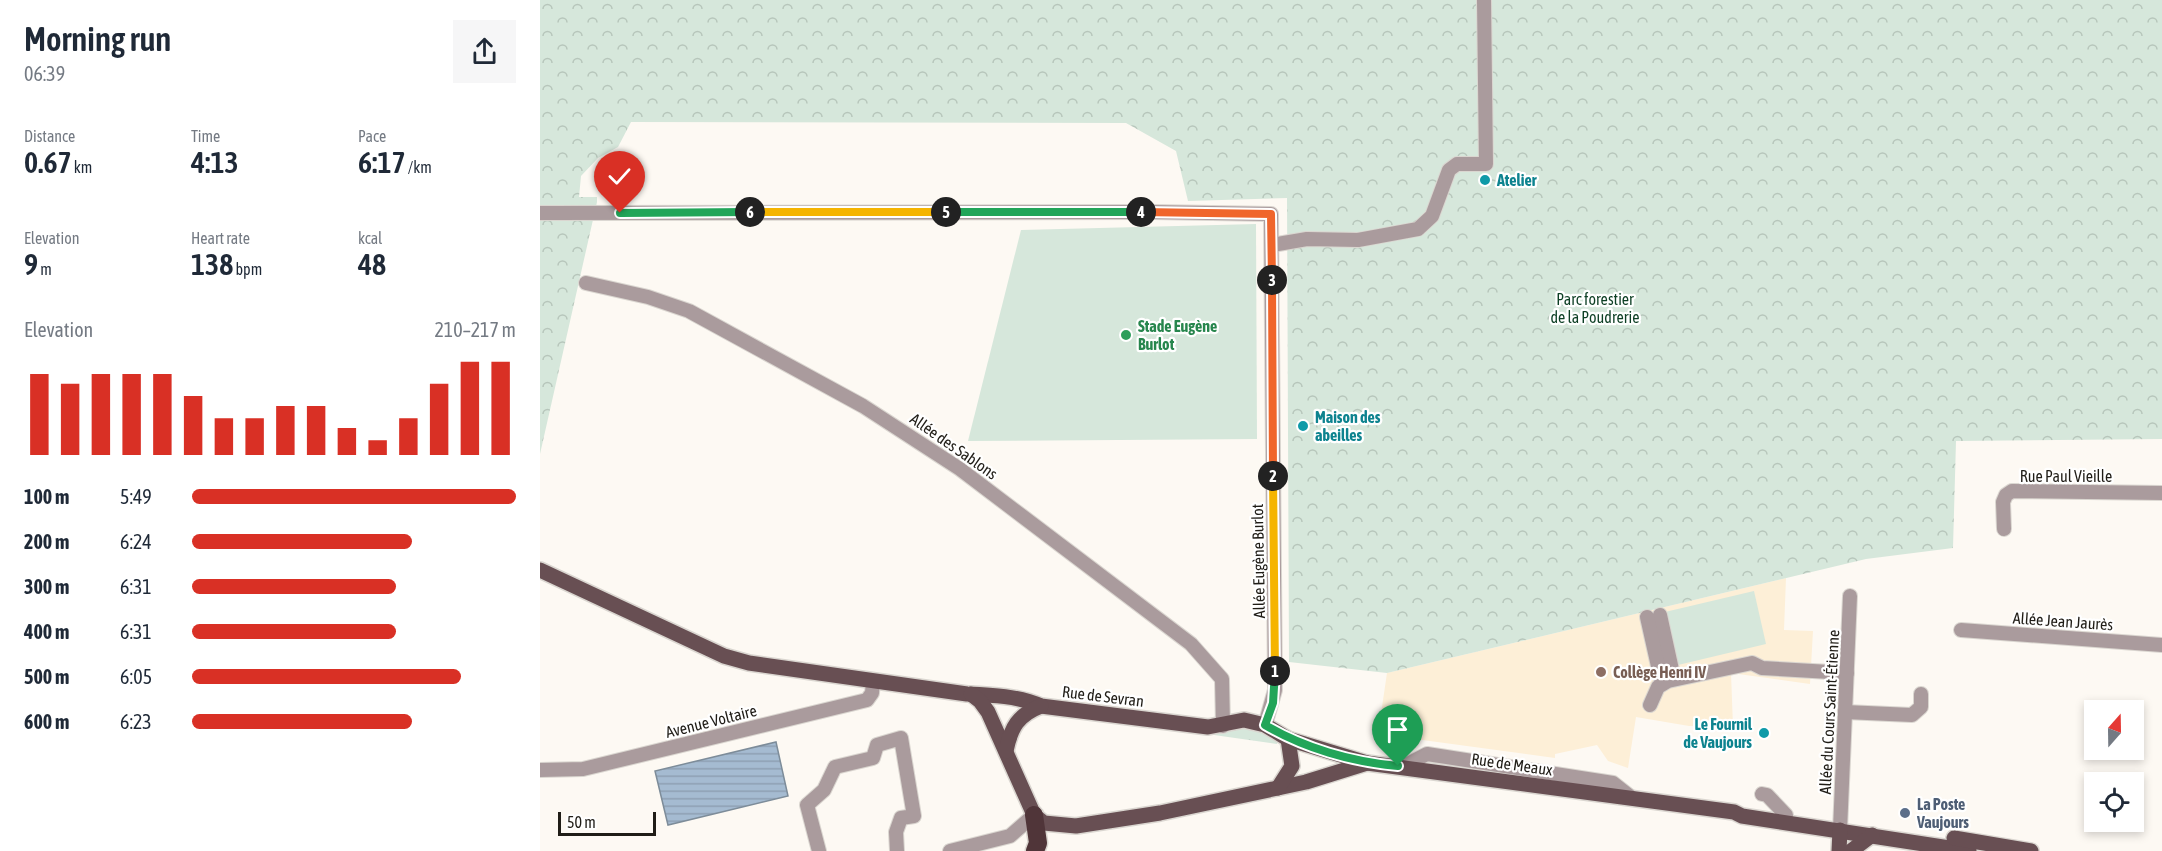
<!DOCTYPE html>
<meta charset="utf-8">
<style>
:root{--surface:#fff;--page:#f6f6f7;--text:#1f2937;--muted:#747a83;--accent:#d93025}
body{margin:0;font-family:"Asap Condensed",sans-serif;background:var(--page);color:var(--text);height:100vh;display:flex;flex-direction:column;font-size:22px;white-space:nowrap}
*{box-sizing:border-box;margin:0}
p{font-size:20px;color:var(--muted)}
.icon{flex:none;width:33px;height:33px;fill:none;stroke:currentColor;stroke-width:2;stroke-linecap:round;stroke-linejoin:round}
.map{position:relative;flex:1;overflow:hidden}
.side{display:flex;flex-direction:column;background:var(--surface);width:540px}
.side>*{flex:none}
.needle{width:39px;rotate:20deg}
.fabs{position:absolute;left:1544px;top:700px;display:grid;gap:12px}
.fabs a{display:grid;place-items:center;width:60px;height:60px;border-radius:0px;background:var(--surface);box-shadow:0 3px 9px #0003;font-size:30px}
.scale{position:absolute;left:18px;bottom:15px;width:98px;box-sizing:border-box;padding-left:6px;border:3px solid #201d17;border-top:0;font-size:16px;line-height:21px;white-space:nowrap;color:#201d17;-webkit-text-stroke:4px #fff;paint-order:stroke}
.pin{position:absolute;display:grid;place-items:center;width:51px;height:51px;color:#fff;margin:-62px -26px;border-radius:50% 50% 50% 0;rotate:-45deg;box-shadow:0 0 6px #0007}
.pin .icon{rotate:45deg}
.km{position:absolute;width:30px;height:30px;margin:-15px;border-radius:50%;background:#222;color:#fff;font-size:16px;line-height:30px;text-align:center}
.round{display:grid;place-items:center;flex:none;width:63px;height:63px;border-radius:0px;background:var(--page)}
.headline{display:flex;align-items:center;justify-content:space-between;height:102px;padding:0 24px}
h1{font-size:33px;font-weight:600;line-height:45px}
.stats{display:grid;grid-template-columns:repeat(3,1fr);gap:9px;height:102px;padding:6px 24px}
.stats div{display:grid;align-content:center}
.stats b{font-size:30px;font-weight:600}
.stats small{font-size:16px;font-weight:400}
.stats p{font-size:16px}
.chart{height:168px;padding:12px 24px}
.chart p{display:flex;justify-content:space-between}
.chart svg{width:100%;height:108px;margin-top:6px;stroke:var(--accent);stroke-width:6}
ul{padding:0 24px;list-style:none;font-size:20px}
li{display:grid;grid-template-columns:96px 72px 1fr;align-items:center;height:45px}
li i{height:15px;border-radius:8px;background:var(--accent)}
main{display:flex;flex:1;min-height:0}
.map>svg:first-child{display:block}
.built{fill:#fdefd7}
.grass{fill:url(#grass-tufts)}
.park{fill:url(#park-crowns)}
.pitch{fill:#d6e7db}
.water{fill:url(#water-rules);stroke:#7d8c99;stroke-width:1.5}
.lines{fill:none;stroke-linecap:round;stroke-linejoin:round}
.minor-casing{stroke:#dad6d0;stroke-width:16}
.major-casing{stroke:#dad6d0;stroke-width:18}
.highway-casing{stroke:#dad6d0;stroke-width:21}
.minor{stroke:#aa9b9d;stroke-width:14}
.major{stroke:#684f53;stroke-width:15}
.highway{stroke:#503539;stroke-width:18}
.split-1-casing{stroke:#fff;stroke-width:12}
.split-2-casing{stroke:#fff;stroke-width:12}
.split-3-casing{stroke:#fff;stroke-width:12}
.split-4-casing{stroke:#fff;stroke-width:12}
.split-5-casing{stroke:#fff;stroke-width:12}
.split-6-casing{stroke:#fff;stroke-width:12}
.split-7-casing{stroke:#fff;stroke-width:12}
.split-1{stroke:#22a559;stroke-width:8}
.split-2{stroke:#f5b400;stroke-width:8}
.split-3{stroke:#f0652b;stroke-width:8}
.split-4{stroke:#f0652b;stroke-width:8}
.split-5{stroke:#22a559;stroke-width:8}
.split-6{stroke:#f5b400;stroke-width:8}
.split-7{stroke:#22a559;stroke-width:8}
.culture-dot{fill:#0f9aa8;stroke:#fff;stroke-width:2}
.leisure-dot{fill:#2e9e5b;stroke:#fff;stroke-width:2}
.education-dot{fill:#8d6e63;stroke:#fff;stroke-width:2}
.service-dot{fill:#5c6f8a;stroke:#fff;stroke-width:2}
.labels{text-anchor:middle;stroke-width:4.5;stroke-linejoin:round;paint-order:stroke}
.culture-label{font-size:16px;font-weight:bold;fill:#0d838f;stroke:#fff;text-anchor:start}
.park-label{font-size:16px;fill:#0d3f24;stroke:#fff}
.leisure-label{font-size:16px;font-weight:bold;fill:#27864d;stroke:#fff;text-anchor:start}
.street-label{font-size:16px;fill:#201d17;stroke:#fff}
.education-label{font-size:16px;font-weight:bold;fill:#785e54;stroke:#fff;text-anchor:start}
.service-label{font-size:16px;font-weight:bold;fill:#4e5e75;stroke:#fff;text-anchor:start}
</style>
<main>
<section class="side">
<div class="headline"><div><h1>Morning run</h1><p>06:39</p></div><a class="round"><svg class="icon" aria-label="share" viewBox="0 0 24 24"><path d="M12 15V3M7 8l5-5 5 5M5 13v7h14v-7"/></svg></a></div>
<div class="stats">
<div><p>Distance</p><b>0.67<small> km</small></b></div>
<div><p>Time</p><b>4:13</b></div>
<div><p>Pace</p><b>6:17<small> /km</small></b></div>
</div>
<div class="stats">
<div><p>Elevation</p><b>9<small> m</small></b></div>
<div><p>Heart rate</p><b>138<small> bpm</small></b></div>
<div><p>kcal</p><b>48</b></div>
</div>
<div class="chart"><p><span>Elevation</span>210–217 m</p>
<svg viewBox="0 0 160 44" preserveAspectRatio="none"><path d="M5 44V11M15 44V15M25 44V11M35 44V11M45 44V11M55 44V20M65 44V29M75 44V29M85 44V24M95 44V24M105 44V33M115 44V38M125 44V29M135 44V15M145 44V6M155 44V6"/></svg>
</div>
<ul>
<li><b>100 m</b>5:49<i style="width:100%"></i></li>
<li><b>200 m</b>6:24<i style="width:68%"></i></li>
<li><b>300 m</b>6:31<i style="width:63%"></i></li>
<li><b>400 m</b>6:31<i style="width:63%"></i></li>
<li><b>500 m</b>6:05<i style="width:83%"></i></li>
<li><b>600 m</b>6:23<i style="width:68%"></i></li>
</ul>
</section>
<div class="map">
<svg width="1622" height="851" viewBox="0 0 1622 851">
<defs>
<pattern id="grass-tufts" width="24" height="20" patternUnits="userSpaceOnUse" patternTransform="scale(1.5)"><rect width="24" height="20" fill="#d6e7db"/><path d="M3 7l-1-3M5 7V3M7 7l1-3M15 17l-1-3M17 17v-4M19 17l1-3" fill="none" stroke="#b7c6bb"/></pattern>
<pattern id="park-crowns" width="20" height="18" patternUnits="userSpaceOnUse" patternTransform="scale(1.5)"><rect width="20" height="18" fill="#d6e7db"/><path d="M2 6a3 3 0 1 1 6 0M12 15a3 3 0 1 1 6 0" fill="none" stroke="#b7c6bb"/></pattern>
<pattern id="water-rules" width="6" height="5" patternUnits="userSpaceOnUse" patternTransform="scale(1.5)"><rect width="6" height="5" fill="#a5bbd1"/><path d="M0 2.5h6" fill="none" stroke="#8ea0b3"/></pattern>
</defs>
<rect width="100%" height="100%" fill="#fdf9f3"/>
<path class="built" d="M1246,578L1244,630L1273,631L1270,684L1191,673L1193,727L1149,726L1096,717L1088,768L1068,761L1057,745L1015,754V758L838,734L847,673Z"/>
<path class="grass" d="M710,725L738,740L737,744L667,734L668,731H686Z"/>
<path class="park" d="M0,0H1622V439L1416,441L1413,548L1326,559L847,673L749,662L747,198L648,201L636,151L586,123L91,122L78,147L58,158L41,176L39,197H57V202L0,454Z"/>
<g class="pitch">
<path d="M716,224L717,439L428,441L481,230Z"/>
<path d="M1214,591L1226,644L1138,665L1125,612Z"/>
</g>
<path class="water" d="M236,742L248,796L128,825L115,771Z"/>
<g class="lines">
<defs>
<g id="minor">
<path d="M0,213L613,212L731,214L735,690L725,725"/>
<path d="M732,245L767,239L818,240L878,229L892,216L909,170L917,164H946L944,0"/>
<path d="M46,283L108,297L149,311L323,406L420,469L651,644L682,679L683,726"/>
<path d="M1464,529L1463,502L1466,495L1472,491L1622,493"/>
<path d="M1120,615L1134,679"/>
<path d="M1107,617L1122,684"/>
<path d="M1421,630L1622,645"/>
<path d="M1110,705L1118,687L1128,681L1212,663L1222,668L1307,673"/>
<path d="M1305,712L1372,715L1381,707V694"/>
<path d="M862,767L887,754L1073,783L1092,798"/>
<path d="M0,770L43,769L327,700L332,693L333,681"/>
<path d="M1222,794L1227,795L1246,815"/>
<path d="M1300,830L1310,596"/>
<path d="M279,851L267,805L284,790L295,767L333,758L337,745L361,738L374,816L361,818L356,832L357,851"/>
<path d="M410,851L470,836L494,815"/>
</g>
<g id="major">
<path d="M0,570L184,656L209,663L427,694C452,695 478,696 501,706L668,727L704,720L725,725L748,739L827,763L1194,812L1202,816L1429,851"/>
<path d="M431,694L440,701L448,712L494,815L504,823L536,826L620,813L766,782L827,763"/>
<path d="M466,751C471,727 478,715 501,706"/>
<path d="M738,788L752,766L748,739"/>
<path d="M1414,838L1491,851"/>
<path d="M1299,851L1300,830"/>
<path d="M1311,851L1332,835"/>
</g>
<path id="highway" d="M494,815L498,843L495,851"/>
</defs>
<use href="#minor" class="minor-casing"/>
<use href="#major" class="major-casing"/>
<use href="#highway" class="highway-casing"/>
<use href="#minor" class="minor"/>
<use href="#major" class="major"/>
<use href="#highway" class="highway"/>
</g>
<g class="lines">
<defs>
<path id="split-1" d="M735,671L733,703L725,725C764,748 812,762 858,766"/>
<path id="split-2" d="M733,476L735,671"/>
<path id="split-3" d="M732,280L733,476"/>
<path id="split-4" d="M601,212L731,214L732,280"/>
<path id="split-5" d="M406,212H601"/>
<path id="split-6" d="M210,212H406"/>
<path id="split-7" d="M80,213L210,212"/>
</defs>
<use href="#split-1" class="split-1-casing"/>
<use href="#split-2" class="split-2-casing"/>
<use href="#split-3" class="split-3-casing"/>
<use href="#split-4" class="split-4-casing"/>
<use href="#split-5" class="split-5-casing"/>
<use href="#split-6" class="split-6-casing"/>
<use href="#split-7" class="split-7-casing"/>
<use href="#split-1" class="split-1"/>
<use href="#split-2" class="split-2"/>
<use href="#split-3" class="split-3"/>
<use href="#split-4" class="split-4"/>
<use href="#split-5" class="split-5"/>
<use href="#split-6" class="split-6"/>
<use href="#split-7" class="split-7"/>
</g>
<g class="culture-dot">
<circle cx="945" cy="180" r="6"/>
<circle cx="763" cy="426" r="6"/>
<circle cx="1224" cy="733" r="6"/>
</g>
<circle class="leisure-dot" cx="586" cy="335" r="6"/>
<circle class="education-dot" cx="1061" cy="672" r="6"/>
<circle class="service-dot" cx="1365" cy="813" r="6"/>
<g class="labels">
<g class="culture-label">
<text x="957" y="186">Atelier</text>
<text x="775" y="423">Maison des<tspan x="775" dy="18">abeilles</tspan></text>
<text x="1212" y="730" text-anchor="end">Le Fournil<tspan x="1212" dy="18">de Vaujours</tspan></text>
</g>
<g class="park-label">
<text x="1055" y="305">Parc forestier<tspan x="1055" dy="18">de la Poudrerie</tspan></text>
</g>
<g class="leisure-label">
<text x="598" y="332">Stade Eugène<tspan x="598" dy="18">Burlot</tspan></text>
</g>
<g class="street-label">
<text transform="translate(414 446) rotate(35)" y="6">Allée des Sablons</text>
<text x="1526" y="482">Rue Paul Vieille</text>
<text transform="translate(718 561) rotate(-91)" y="6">Allée Eugène Burlot</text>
<text transform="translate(1523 621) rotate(4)" y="6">Allée Jean Jaurès</text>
<text transform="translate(563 696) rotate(7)" y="6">Rue de Sevran</text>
<text transform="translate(1289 712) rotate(-87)" y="6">Allée du Cours Saint-Étienne</text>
<text transform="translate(171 721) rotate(-14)" y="6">Avenue Voltaire</text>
<text transform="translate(972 764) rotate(8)" y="6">Rue de Meaux</text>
</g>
<g class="education-label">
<text x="1073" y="678">Collège Henri IV</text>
</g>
<g class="service-label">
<text x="1377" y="810">La Poste<tspan x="1377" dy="18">Vaujours</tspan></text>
</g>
</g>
</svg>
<div class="fabs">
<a><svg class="needle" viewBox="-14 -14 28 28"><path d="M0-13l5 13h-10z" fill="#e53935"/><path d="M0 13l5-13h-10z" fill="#747a83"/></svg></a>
<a><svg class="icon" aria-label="locate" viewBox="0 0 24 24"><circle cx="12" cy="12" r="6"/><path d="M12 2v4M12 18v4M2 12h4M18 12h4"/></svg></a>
</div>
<div class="scale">50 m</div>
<div class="pin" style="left:858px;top:766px;background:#1e9e55"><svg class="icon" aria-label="arrive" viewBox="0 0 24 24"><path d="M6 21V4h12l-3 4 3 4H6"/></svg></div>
<div class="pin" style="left:80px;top:213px;background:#d93025"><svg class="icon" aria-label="check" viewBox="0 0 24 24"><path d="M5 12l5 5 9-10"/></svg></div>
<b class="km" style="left:735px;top:671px">1</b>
<b class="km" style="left:733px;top:476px">2</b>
<b class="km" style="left:732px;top:280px">3</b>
<b class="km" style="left:601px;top:212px">4</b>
<b class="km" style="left:406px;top:212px">5</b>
<b class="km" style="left:210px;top:212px">6</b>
</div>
</main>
